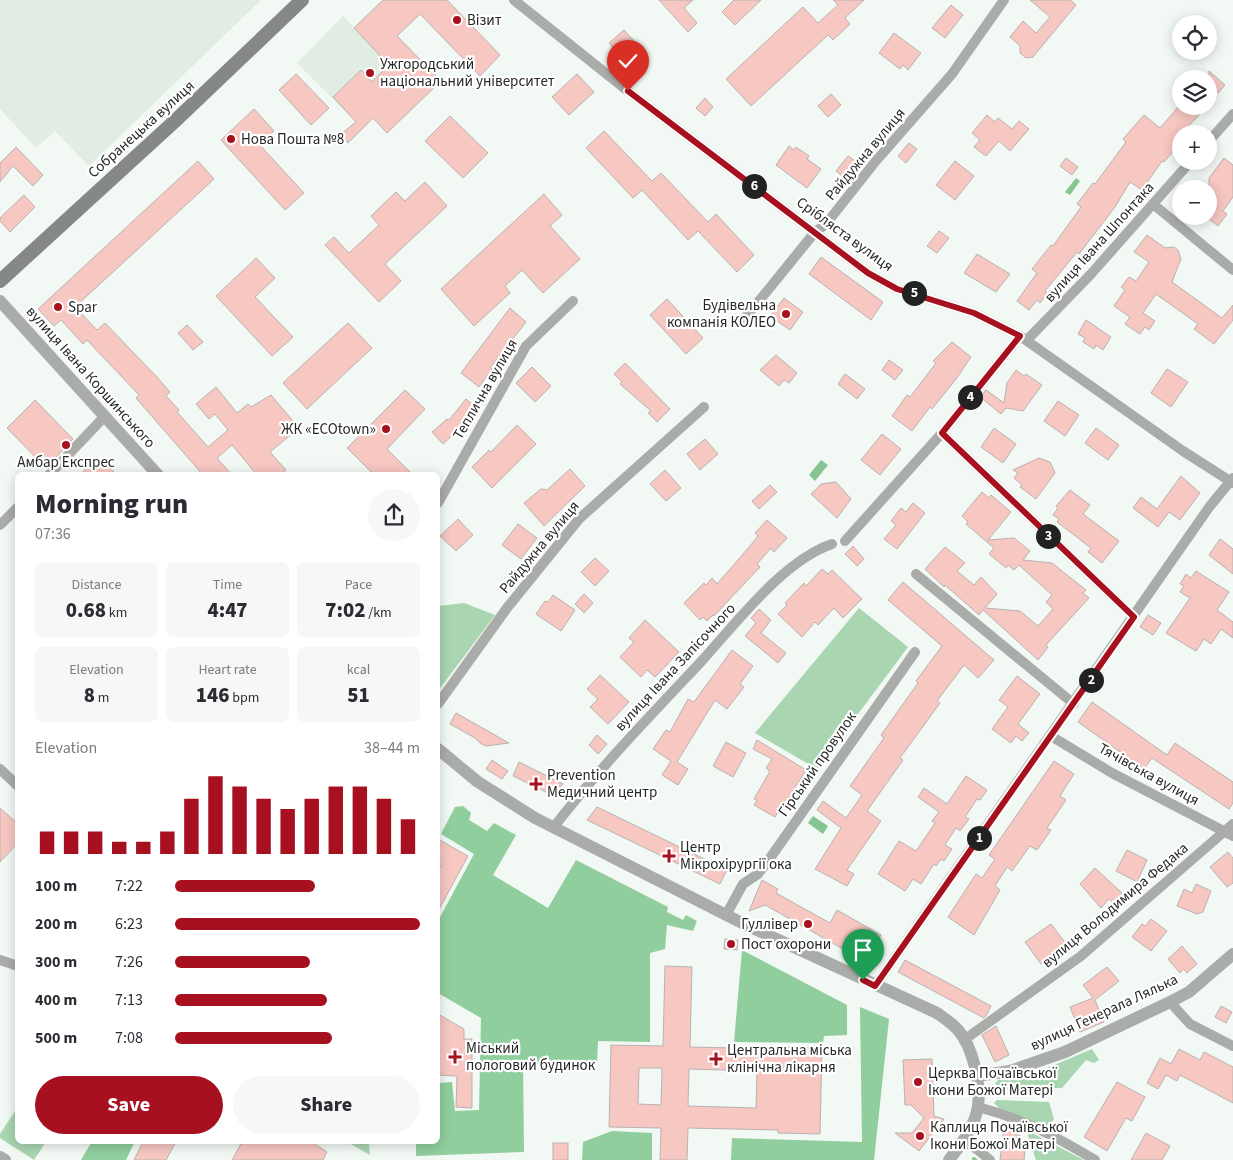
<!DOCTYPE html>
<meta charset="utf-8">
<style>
:root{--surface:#fff;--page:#f7f7f7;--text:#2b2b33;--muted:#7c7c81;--accent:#a7111f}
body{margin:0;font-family:"Source Sans 3",sans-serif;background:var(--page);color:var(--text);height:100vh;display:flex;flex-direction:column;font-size:19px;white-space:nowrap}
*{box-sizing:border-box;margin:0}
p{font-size:16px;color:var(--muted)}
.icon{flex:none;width:28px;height:28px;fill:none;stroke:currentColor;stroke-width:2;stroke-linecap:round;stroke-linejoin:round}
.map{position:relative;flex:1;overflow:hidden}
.drawer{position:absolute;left:15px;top:472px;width:425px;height:672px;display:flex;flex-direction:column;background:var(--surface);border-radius:8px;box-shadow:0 2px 12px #0003}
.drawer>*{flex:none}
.tools{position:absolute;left:1172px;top:15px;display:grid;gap:10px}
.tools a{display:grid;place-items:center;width:45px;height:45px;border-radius:50%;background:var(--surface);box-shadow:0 2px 12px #0003;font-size:25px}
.pin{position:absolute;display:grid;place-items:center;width:42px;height:42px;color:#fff;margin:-51px -21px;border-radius:50% 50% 50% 0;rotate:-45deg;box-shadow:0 0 5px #0007}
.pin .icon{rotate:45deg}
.km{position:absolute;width:25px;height:25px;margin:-12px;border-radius:50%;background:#222;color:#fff;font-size:14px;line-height:25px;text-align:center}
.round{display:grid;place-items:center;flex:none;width:52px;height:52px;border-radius:26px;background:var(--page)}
.summary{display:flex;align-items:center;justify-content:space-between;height:85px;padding:0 20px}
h1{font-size:28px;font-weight:800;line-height:38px}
.metrics{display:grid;grid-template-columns:repeat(3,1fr);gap:8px;height:85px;padding:5px 20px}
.metrics div{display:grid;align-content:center;border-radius:8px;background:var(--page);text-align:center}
.metrics b{font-size:21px;font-weight:800}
.metrics small{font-size:14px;font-weight:400}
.metrics p{font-size:14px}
.chart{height:140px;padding:10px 20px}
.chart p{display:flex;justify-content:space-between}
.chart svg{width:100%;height:90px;margin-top:5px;stroke:var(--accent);stroke-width:6}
.action{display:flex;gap:10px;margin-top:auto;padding:10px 20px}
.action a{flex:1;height:58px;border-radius:30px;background:var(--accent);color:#fff;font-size:20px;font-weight:800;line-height:58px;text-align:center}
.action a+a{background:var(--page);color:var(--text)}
ul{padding:0 20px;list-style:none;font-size:16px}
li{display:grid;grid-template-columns:80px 60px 1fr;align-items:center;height:38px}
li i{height:12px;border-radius:6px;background:var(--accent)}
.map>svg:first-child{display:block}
.built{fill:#e1ede3}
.green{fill:#a9d5b1}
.forest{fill:#90ce9d}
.water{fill:#87c494}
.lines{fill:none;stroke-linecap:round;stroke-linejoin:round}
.stream{stroke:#87c494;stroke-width:4}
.building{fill:#f7c7c2;stroke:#b9b2b1;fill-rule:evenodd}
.minor{stroke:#aaacaa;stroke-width:10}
.tertiary{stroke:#aaacaa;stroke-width:12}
.secondary{stroke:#858885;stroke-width:14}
.route-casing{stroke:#fff;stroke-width:10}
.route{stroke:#a7111f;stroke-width:6}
.poi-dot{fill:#a7111f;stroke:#fff;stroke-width:2}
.labels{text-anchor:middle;stroke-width:4.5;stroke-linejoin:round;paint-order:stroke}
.poi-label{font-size:15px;fill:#272927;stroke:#fff;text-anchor:start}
.street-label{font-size:15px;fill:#272927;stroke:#fff}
</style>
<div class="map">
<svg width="1233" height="1160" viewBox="0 0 1233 1160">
<rect width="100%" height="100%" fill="#f2f8f3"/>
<g class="built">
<path d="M0,0H261L89,166L55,131L36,148L0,109Z"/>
<path d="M343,16L389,64L441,81L387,133L373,118L363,129L297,63Z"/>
</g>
<g class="green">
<path d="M464,603L495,615L438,691V606Z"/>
<path d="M859,608L908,647L817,769L755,733Z"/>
<path d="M1092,1049L1099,1060L1094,1063L1086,1060L1062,1088L1004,1089L995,1084L998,1080L1040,1071Z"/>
<path d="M997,1100L1049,1102L1054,1119L1047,1128L999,1108L994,1103Z"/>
<path d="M17,1108L18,1142L45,1143L34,1160L0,1138V1134Z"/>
<path d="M1026,1130L1084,1160H1036Z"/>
<path d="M349,1143H369L370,1155Z"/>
</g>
<g class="forest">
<path d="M463,806L471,813L469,820L487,831L494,823L516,835L493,875L548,908L576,860L668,907L667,912L683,920L686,915L697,921L693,931L667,925L665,949L650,953V1042L598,1041L597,1063L523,1064L524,1152L416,1156V1143L438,1142V1083L452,1082L455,1111L479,1110L481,1018L438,993V921L474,854L441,834L455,807Z"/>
<path d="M742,950L847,1005V1035L824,1036L823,1043L734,1042Z"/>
<path d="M860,1007L889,1019L874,1160H731L732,1138L862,1142Z"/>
<path d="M612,1131L652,1133V1160H582L583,1142Z"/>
<path d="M91,1143V1142L134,1143L126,1160H81Z"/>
</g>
<g class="water">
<path d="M1076,178L1080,181L1070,195L1065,192Z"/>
<path d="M821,460L828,465L815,481L809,475Z"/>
<path d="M813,816L828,826L823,834L808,823Z"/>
</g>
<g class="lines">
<path class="stream" d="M974,1159L975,1160"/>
</g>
<g class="building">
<path d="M383,0H447L500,55L480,76L420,14L397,36L441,81L387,133L373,118L348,143L341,134L356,122L333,97L361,70L372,82L389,65L354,28Z"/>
<path d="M659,0H693L684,8L697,23L688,32Z"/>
<path d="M734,0H761L735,25L722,12Z"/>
<path d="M833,0H864L845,18L850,24L833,40L828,35L751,106L726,79L803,7L818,23L838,5Z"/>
<path d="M1030,0H1070L1076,5L1033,57L1026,58L1020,53V46L1010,37L1023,21L1036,33L1050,17Z"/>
<path d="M951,5L963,15L945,38L932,28Z"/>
<path d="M624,30L648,57L633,70L609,43Z"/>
<path d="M894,33L921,53L908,70L903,65L900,69L879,53Z"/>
<path d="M1209,71L1225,85L1218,93L1209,86Z"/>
<path d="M296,74L329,108L311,125L279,90Z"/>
<path d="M577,74L594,92L569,115L552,97Z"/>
<path d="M831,94L841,105L828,117L818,106Z"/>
<path d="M705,98L713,107L705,116L696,108Z"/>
<path d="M1179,106H1191L1200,114L1181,134L1176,142L1179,144L1164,162L1162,161L1142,190L1130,182L1115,207L1079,254L1077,252L1045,291L1047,293L1040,303L1037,300L1029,310L1017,301L1037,273L1032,269L1051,245L1053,246L1081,207L1077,204L1093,183L1095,184L1126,142L1123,139L1144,115L1160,128Z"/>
<path d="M254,109L274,131L259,144L304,193L285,210L221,140Z"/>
<path d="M987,115L995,122L998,118L1012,129L1019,121L1029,129L1010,151L999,141L986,156L974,147L980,140L972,133Z"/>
<path d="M450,116L488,153L463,178L425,141Z"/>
<path d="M604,131L652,181L661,173L708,222L716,214L754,255L737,272L698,231L688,240L642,190L633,198L586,148Z"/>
<path d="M909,143L917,149L906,163L898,156Z"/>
<path d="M789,146L794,150L796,147L809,156L807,159L821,169L807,188L776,165Z"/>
<path d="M16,147L43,175L33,186L13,166L0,182V163Z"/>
<path d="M848,156L858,163L846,179L836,171Z"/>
<path d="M1066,158L1078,167L1072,175L1060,166Z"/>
<path d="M1224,158L1233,165V197L1223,211L1227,214L1218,226L1209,219V178Z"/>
<path d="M198,161L214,179L75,307L97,330L105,323L156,376L170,392L166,396L179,410L177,412L208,447L228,430L215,414L209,419L196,404L216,387L237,413L248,404L251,407L271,395L299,428L270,452L286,470L280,475H257L232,445L217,458L232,475H203L136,398L139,395L87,340L83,344L61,320L54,326L38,309Z"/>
<path d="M955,161L974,176L955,200L936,185Z"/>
<path d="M425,182L447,206L385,264L401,281L379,302L325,245L334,237L349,253L379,225L371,216L396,192L405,201Z"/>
<path d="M544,194L562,215L550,226L580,259L543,293L522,270L505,286L510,293L474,326L441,289Z"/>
<path d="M24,195L35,207L10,232L0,221V218Z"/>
<path d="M939,231L949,238L937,253L927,246Z"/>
<path d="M1147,235L1165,248L1174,247L1178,250L1181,259L1172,282L1222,318L1233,305V320L1214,344L1194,329L1198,324L1156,294L1143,313L1155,321L1149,330L1145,327L1140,334L1125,324L1130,317L1114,306L1125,290L1121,287L1129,277L1136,281L1149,262L1134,252Z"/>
<path d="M977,254L1010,274L996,292L964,273Z"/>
<path d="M821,257L883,302L871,320L809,274Z"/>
<path d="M256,258L275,278L255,297L293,337L272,356L216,296Z"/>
<path d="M784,298L803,312L790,330L770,316Z"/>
<path d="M667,299L703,338L686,354L650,315Z"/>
<path d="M510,308L526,322L490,368L492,369L479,387L461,373Z"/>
<path d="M1086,320L1111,337L1103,350L1096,345L1094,349L1083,342L1085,338L1078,334Z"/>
<path d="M348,323L372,348L307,409L283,383Z"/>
<path d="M187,325L203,342L193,350L178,333Z"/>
<path d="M952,342L971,357L956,379L932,409L930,407L912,431L892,416L907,395L910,397L936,363L933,361Z"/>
<path d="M776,355L797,373L789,383L784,380L779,386L760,370Z"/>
<path d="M889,360L903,370L895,380L882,370Z"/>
<path d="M625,363L670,409L657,422L648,413L651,411L620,384L622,382L614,374Z"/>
<path d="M532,367L551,386L535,402L516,383Z"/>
<path d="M1167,369L1188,382L1171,407L1151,393Z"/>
<path d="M1016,370L1024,376L1026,374L1042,385L1023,411L1006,408L1001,414L980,397L986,390L1004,403L1007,383Z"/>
<path d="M845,374L865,389L857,399L838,384Z"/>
<path d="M405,390L425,409L387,449L413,475H374L347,448Z"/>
<path d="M466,399L476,407L458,430L443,444L432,432L447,419L449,420Z"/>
<path d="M35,400L73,439L46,468L7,428Z"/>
<path d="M1058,401L1079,415L1065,436L1044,421Z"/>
<path d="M517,425L536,444L492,488L472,467L489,450L491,452Z"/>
<path d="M994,428L1016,444L1003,463L981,447Z"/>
<path d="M1096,428L1119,445L1108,460L1085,443Z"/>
<path d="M882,434L901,449L880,475L861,460Z"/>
<path d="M705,439L718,454L700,470L687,454Z"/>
<path d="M1039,458L1050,462L1055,473L1036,499L1020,487L1022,485L1014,478L1018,473L1013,470Z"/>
<path d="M94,460L99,464L103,461L117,475H80Z"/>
<path d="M570,469L585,486L544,526L524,503L541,489L547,490Z"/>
<path d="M665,470L681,488L666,501L650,484Z"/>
<path d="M1181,476L1200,493L1180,520L1169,512L1158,527L1133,508L1141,497L1157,509Z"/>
<path d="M836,482L851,499L837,518L811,494L821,484Z"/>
<path d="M770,485L777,492L759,509L752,501Z"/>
<path d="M1070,490L1090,505L1083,514L1119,541L1102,563L1088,552L1091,548L1057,522L1059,519L1053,515L1058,508L1056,506Z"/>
<path d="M982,492L989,498L991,495L1011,512L988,540L1014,538L1030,551L1023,560L1052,563L1086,590L1083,593L1089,598L1046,645L1048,647L1038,660L983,610L979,615L945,585L944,587L925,569L945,547L965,563L957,571L974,585L981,577L997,594L985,608L1020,611L1038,626L1053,609L1046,602L1052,595L1019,565L1014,570L1008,565L1006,568L989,554L994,548L966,524L968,522L962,516Z"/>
<path d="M913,503L925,513L897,549L884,539L896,525L891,521L901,508L906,512Z"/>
<path d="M458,519L473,535L456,551L440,536Z"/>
<path d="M767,520L787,538L774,552L771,548L757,564L760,567L714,616L713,615L707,621L703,617L700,620L684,603L704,583L706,585L712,578L717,584L750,546L758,536L755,533Z"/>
<path d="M518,524L537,538L521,559L502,545Z"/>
<path d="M1220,539L1233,549V574L1209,555Z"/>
<path d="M853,546L864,559L857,566L845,554Z"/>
<path d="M595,558L609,571L595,586L581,572Z"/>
<path d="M822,569L828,574L832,570L862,599L843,618L834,608L818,625L815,622L802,637L778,614L787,605L785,603L804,583L806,586Z"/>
<path d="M1196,571L1229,592L1217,610L1233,622V638L1221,629L1211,644L1204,639L1196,651L1166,633L1190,598L1180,592L1184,586L1180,584L1186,574L1191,578Z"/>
<path d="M903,582L994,660L978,678L964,665L937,701L940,703L900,758L903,760L867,811L881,821L847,870L854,874L847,886L815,869L841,828L817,810L823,801L846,818L862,795L850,786L884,738L881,735L918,683L916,681L942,646L888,600Z"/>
<path d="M584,594L593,603L584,613L575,604Z"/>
<path d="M553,595L575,610L561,631L536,614L545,601L548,602Z"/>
<path d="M759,609L771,620L761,633L786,653L778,663L745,636L756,623L751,618Z"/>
<path d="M1148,615L1161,623L1153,635L1140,627Z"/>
<path d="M645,620L679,652L655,677L647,670L641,677L620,657L634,642L629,638Z"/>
<path d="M732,650L753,666L740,684L744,687L727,709L715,700L677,762L688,769L678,785L662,775L671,761L653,749L666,730L670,732L688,699L694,702Z"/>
<path d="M600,675L629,702L608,724L590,707L598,699L587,689Z"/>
<path d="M1017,676L1040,694L1018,724L1029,733L1022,741L1016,736L1011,743L992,729L1008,707L999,700Z"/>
<path d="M1092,702L1167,755L1175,743L1233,782V803L1229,809L1152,758L1144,769L1078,722Z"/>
<path d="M456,713L509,743L486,746L480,743L475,738L450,724Z"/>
<path d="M597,735L607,744L598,754L589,745Z"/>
<path d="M757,740L806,770L780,813L778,812L775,817L754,805L757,800L754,799L770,771L766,768L772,759L753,749Z"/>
<path d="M726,742L746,753L733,777L713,766Z"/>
<path d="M492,760L508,771L502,779L486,769Z"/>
<path d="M1054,761L1074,774L1060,796L1066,800L1047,828L1051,830L1037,850L1030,846L1012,871L1007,867L995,886L1000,890L974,935L948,917L976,874L982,878L995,859L989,855Z"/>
<path d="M519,762L563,784L552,795L513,776Z"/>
<path d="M966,776L987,790L980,800L977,799L965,817L969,819L960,831L956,828L945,845L952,849L944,861L941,859L936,866L934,864L921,884L913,879L905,891L878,874L899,841L916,851L935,823L932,821L939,812L918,797L924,788L947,804Z"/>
<path d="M597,807L727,870L720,884L587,820Z"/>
<path d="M0,808L18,824V843L0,862Z"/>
<path d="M438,839L468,856L438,911V872L442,863L438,861Z"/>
<path d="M1127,850L1147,860L1137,882L1116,871Z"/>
<path d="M1228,852L1233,858V883L1227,887L1210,867Z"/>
<path d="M1095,868L1122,893L1113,903L1109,899L1101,908L1080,884Z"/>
<path d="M762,880L778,889L776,893L830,923L837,910L881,935L866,962L765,905L749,911Z"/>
<path d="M1196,884L1211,891L1203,912L1197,914L1177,906L1184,889L1192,893Z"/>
<path d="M1151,919L1167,931L1151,951L1132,937L1142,924L1145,926Z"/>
<path d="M1051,924L1067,945L1041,964L1025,942Z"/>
<path d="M725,939L738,940L737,950L724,949Z"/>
<path d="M1182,946L1197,964L1187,973L1184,969L1180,973L1168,959Z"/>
<path d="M905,960L991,1006L986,1016L984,1018L898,972Z"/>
<path d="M665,966L692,967L690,1047L781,1049V1047L822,1048L820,1134L778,1133V1130L688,1128L687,1160H660L661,1128L609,1127L611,1045L663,1046ZM639,1068H662L661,1105L638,1104ZM689,1069L757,1071L756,1108L688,1106Z"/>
<path d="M1107,967L1119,981L1095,1000L1104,1022L1080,1032L1070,1007L1093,998L1083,985Z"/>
<path d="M1221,1006L1232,1012L1226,1023L1215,1017Z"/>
<path d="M438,1014L464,1029V1039H472V1108L456,1107L457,1076L438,1075Z"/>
<path d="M996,1026L1009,1055L995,1062L982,1035Z"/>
<path d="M1179,1049L1200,1060L1204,1052L1233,1067V1103L1180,1075L1177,1081L1166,1075L1158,1089L1147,1083L1160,1058L1171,1064Z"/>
<path d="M932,1059L934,1116L944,1119L919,1151L895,1133H912L924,1118L911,1105H905L903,1060Z"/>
<path d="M1117,1082L1145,1097L1132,1121L1126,1118L1107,1151L1084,1137Z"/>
<path d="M1004,1127L1015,1129V1135H1020L1018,1149L1025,1150L1024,1160H1000Z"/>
<path d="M1146,1133L1170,1146L1162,1160H1131Z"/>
<path d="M143,1142H176L166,1160H134Z"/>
<path d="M242,1142H312L327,1152L323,1160H232Z"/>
<rect x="553" y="1143" width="15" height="17"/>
</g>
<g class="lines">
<g class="minor">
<path d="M514,0L628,91L868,273L897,289L974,313L1020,336L1183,451L1233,483"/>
<path d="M1209,141L1233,114"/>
<path d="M1153,204L1233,270"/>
<path d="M742,322L815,232L826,224L875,162L952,74L1004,0"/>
<path d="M1027,340L1091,274L1191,161"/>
<path d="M942,433L1134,617"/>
<path d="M49,475L105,416"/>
<path d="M438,503L526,346L573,301"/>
<path d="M0,525L18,507"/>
<path d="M845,541L942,433L1020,336"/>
<path d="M916,574L1074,704"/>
<path d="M438,704L507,608L579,519L704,407"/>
<path d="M1051,736L1112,773L1233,836"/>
<path d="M0,769L18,786"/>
<path d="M553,828C598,770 648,718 698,665C734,626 782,561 832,544"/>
<path d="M726,915L743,884L758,874L768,861L915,652"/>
<path d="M0,960L18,966"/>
<path d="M875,986L1210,506L1233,478"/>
<path d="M1170,1002L1190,1024L1233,1046"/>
<path d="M964,1040L1081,956L1233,824"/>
<path d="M978,1107C1021,1118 1057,1137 1095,1160"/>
<path d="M964,1141L978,1150L990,1160"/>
</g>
<g class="tertiary">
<path d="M0,301L158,475"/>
<path d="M438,749L478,782L535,818L744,924L937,1013C944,1018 952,1023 958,1030C973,1047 981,1084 978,1106C975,1127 961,1144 949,1160"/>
<path d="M977,1076L1010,1071L1065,1052L1170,1002L1189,992L1233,954"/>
<path d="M0,1157L5,1160"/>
</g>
<path class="secondary" d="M0,281L176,120L302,0"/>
</g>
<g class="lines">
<defs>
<path id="route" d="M628,91L868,273L897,289L974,313L1020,336L942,433L1134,617L875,986L863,980"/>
</defs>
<use href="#route" class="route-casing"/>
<use href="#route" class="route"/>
</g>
<g class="poi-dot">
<circle cx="457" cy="20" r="5"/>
<circle cx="370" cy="73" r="5"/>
<circle cx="231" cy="139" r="5"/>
<circle cx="58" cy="307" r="5"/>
<circle cx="786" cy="314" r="5"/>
<circle cx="386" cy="429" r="5"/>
<circle cx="66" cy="445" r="5"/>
<path d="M533.5 776.5h5v5h5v5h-5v5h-5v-5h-5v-5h5z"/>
<path d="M666.5 848.5h5v5h5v5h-5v5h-5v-5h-5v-5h5z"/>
<circle cx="808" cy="924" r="5"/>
<circle cx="731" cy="944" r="5"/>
<path d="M452.5 1049.5h5v5h5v5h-5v5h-5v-5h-5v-5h5z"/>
<path d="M713.5 1051.5h5v5h5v5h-5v5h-5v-5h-5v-5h5z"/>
<circle cx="918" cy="1082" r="5"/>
<circle cx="920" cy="1136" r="5"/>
</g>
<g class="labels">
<g class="poi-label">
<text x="467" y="25">Візит</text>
<text x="380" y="69">Ужгородський<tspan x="380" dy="17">національний університет</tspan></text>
<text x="241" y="144">Нова Пошта №8</text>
<text x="776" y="310" text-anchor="end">Будівельна<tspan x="776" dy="17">компанія КОЛЕО</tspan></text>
<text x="68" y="312">Spar</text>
<text x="376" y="434" text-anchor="end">ЖК «ECOtown»</text>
<text x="66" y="467" text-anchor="middle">Амбар Експрес</text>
<text x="547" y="780">Prevention<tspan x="547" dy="17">Медичний центр</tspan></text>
<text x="680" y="852">Центр<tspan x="680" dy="17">Мікрохірургії ока</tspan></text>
<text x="798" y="929" text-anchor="end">Гуллівер</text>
<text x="741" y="949">Пост охорони</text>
<text x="466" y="1053">Міський<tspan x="466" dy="17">пологовий будинок</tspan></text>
<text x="727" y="1055">Центральна міська<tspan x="727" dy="17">клінічна лікарня</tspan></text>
<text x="928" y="1078">Церква Почаївської<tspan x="928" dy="17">Ікони Божої Матері</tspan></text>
<text x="930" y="1132">Каплиця Почаївської<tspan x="930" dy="17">Ікони Божої Матері</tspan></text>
</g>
<g class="street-label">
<text transform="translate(141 129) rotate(-42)" y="5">Собранецька вулиця</text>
<text transform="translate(865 154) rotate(-50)" y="5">Райдужна вулиця</text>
<text transform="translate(845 234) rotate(36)" y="5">Срібляста вулиця</text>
<text transform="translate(1099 242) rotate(-48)" y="5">вулиця Івана Шпонтака</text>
<text transform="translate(91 377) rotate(48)" y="5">вулиця Івана Коршинського</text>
<text transform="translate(485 389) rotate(-60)" y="5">Теплична вулиця</text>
<text transform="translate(539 547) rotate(-50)" y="5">Райдужна вулиця</text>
<text transform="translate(675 667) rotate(-47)" y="5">вулиця Івана Запісочного</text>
<text transform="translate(817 764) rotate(-55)" y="5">Гірський провулок</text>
<text transform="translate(1149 774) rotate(29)" y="5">Тячівська вулиця</text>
<text transform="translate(1115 905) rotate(-40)" y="5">вулиця Володимира Федака</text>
<text transform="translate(1104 1012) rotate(-25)" y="5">вулиця Генерала Лялька</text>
</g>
</g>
</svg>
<div class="tools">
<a><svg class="icon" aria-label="locate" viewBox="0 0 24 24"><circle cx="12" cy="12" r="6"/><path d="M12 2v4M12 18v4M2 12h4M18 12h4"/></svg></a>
<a><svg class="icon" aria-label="layers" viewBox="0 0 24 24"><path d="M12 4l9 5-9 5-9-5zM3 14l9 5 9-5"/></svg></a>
<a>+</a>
<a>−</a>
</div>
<div class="pin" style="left:863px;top:980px;background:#1e9e55"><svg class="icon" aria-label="arrive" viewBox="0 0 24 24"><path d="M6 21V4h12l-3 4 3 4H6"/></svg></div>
<div class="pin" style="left:628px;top:91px;background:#d93025"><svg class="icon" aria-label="check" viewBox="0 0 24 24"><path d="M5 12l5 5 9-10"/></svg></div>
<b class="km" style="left:979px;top:838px">1</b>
<b class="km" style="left:1091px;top:680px">2</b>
<b class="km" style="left:1048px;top:536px">3</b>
<b class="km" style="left:970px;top:397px">4</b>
<b class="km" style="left:914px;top:293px">5</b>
<b class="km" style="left:754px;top:186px">6</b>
<section class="drawer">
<div class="summary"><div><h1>Morning run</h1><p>07:36</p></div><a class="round"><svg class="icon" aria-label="share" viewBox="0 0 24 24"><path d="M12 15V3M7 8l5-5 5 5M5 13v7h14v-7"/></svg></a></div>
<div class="metrics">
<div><p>Distance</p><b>0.68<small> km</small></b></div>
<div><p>Time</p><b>4:47</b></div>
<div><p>Pace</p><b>7:02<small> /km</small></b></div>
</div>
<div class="metrics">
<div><p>Elevation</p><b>8<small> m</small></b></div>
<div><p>Heart rate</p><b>146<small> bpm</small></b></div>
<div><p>kcal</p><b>51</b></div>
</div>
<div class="chart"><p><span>Elevation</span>38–44 m</p>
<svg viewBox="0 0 160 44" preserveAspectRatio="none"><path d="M5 44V33M15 44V33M25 44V33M35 44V38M45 44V38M55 44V33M65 44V17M75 44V6M85 44V11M95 44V17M105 44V22M115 44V17M125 44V11M135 44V11M145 44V17M155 44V27"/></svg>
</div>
<ul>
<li><b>100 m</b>7:22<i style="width:57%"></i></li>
<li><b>200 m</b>6:23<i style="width:100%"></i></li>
<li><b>300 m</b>7:26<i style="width:55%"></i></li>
<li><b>400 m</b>7:13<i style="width:62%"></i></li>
<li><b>500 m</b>7:08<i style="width:64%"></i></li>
</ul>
<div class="action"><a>Save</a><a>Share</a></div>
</section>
</div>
